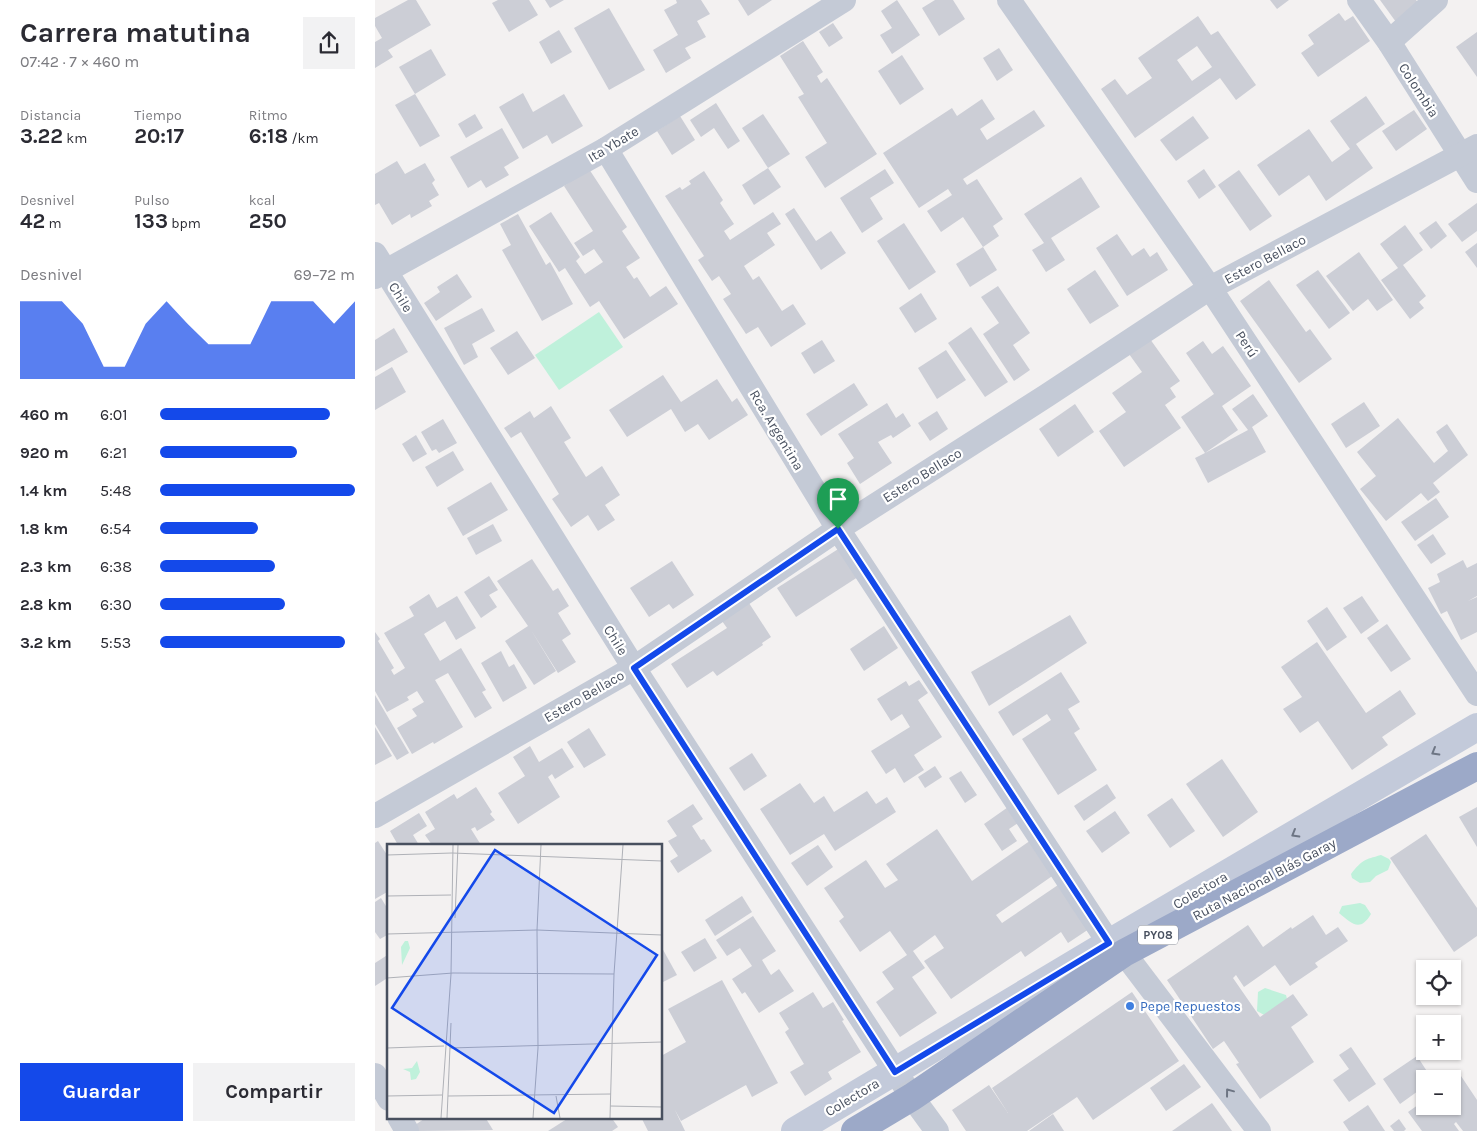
<!DOCTYPE html>
<html lang="es">
<meta charset="utf-8">
<style>
:root{--surface:#fff;--page:#f2f2f3;--text:#2b2b33;--muted:#7c7c81;--accent:#1449ea}
body{margin:0;font-family:Karla,sans-serif;background:var(--page);color:var(--text);height:100vh;display:flex;flex-direction:column;font-size:19px;white-space:nowrap}
*{box-sizing:border-box;margin:0}
p{font-size:16px;color:var(--muted)}
.icon{flex:none;width:28px;height:28px;fill:none;stroke:currentColor;stroke-width:2;stroke-linecap:round;stroke-linejoin:round}
.map{position:relative;flex:1;overflow:hidden}
.panel{display:flex;flex-direction:column;background:var(--surface);width:375px}
.panel>*{flex:none}
.controls{position:absolute;left:1041px;top:960px;display:grid;gap:10px}
.controls a{display:grid;place-items:center;width:45px;height:45px;border-radius:0px;background:var(--surface);box-shadow:0 1px 4px #0004;font-size:25px}
.pin{position:absolute;display:grid;place-items:center;width:42px;height:42px;color:#fff;margin:-51px -21px;border-radius:50% 50% 50% 0;rotate:-45deg;box-shadow:0 0 5px #0007}
.pin .icon{rotate:45deg}
.round{display:grid;place-items:center;flex:none;width:52px;height:52px;border-radius:0px;background:var(--page)}
.overview{display:flex;align-items:center;justify-content:space-between;height:85px;padding:0 20px}
h1{font-size:28px;font-weight:700;line-height:38px}
.metrics{display:grid;grid-template-columns:repeat(3,1fr);gap:8px;height:85px;padding:5px 20px}
.metrics div{display:grid;align-content:center}
.metrics b{font-size:21px;font-weight:700}
.metrics small{font-size:14px;font-weight:400}
.metrics p{font-size:14px}
.chart{height:140px;padding:10px 20px}
.chart p{display:flex;justify-content:space-between}
.chart svg{width:100%;height:90px;margin-top:5px;fill:var(--accent);opacity:.7}
.action{display:flex;gap:10px;margin-top:auto;padding:10px 20px}
.action a{flex:1;height:58px;border-radius:0px;background:var(--accent);color:#fff;font-size:20px;font-weight:700;line-height:58px;text-align:center}
.action a+a{background:var(--page);color:var(--text)}
ul{padding:0 20px;list-style:none;font-size:16px}
li{display:grid;grid-template-columns:80px 60px 1fr;align-items:center;height:38px}
li i{height:12px;border-radius:6px;background:var(--accent)}
main{display:flex;flex:1;min-height:0}
.map>svg:first-child{display:block}
.green{fill:#bff1db}
.building{fill:#ccced6;fill-rule:evenodd}
.lines{fill:none;stroke-linecap:round;stroke-linejoin:round}
.minor{stroke:#c4cad6;stroke-width:24}
.secondary{stroke:#c3cada;stroke-width:28}
.trunk{stroke:#9ca9c8;stroke-width:28}
.oneway{stroke:#6d7584}
.oneway2{stroke:#6d7583}
.route-casing{stroke:#fff;stroke-width:10}
.route{stroke:#1449ea;stroke-width:6}
.shop-dot{fill:#3f7fe0;stroke:#fff;stroke-width:2}
.labels{text-anchor:middle;stroke-width:4.5;stroke-linejoin:round;paint-order:stroke}
.shield{fill:#fff;stroke:#7f848f;stroke-width:1}
.shield-label{font-size:12px;font-weight:bold;fill:#48505f}
.street-label{font-size:14px;fill:#48505f;stroke:#fff}
.shop-label{font-size:14px;fill:#366cbe;stroke:#fff;text-anchor:start}
.inset-road{fill:none;stroke:#afb1b7;stroke-width:1}
.view{fill:#1449ea;fill-opacity:0.15;stroke:#1449ea;stroke-width:2.5}
.inset-edge{fill:none;stroke:#48505f;stroke-width:2.5}
</style>
<main>
<section class="panel">
<div class="overview"><div><h1>Carrera matutina</h1><p>07:42 · 7 × 460 m</p></div><a class="round"><svg class="icon" aria-label="share" viewBox="0 0 24 24"><path d="M12 15V3M7 8l5-5 5 5M5 13v7h14v-7"/></svg></a></div>
<div class="metrics">
<div><p>Distancia</p><b>3.22<small> km</small></b></div>
<div><p>Tiempo</p><b>20:17</b></div>
<div><p>Ritmo</p><b>6:18<small> /km</small></b></div>
</div>
<div class="metrics">
<div><p>Desnivel</p><b>42<small> m</small></b></div>
<div><p>Pulso</p><b>133<small> bpm</small></b></div>
<div><p>kcal</p><b>250</b></div>
</div>
<div class="chart"><p><span>Desnivel</span>69–72 m</p>
<svg viewBox="0 0 160 44" preserveAspectRatio="none"><path d="M0 44V6L10 6L20 6L30 17L40 38L50 38L60 17L70 6L80 17L90 27L100 27L110 27L120 6L130 6L140 6L150 17L160 6V44z"/></svg>
</div>
<ul>
<li><b>460 m</b>6:01<i style="width:87%"></i></li>
<li><b>920 m</b>6:21<i style="width:70%"></i></li>
<li><b>1.4 km</b>5:48<i style="width:100%"></i></li>
<li><b>1.8 km</b>6:54<i style="width:50%"></i></li>
<li><b>2.3 km</b>6:38<i style="width:59%"></i></li>
<li><b>2.8 km</b>6:30<i style="width:64%"></i></li>
<li><b>3.2 km</b>5:53<i style="width:95%"></i></li>
</ul>
<div class="action"><a>Guardar</a><a>Compartir</a></div>
</section>
<div class="map">
<svg width="1102" height="1131" viewBox="0 0 1102 1131">
<rect width="100%" height="100%" fill="#f3f1f1"/>
<g class="green">
<path d="M224,312L248,347L184,390L160,355Z"/>
<path d="M1006,855L1014,859L1016,862L1013,870L1001,876L995,882L985,883L977,878L976,874C988,859 989,860 1006,855Z"/>
<path d="M985,903L990,905L996,914C985,933 976,923 964,913L967,906Z"/>
<path d="M890,988L911,995L912,999L891,1016L882,1011L883,992Z"/>
</g>
<g class="building">
<path d="M33,0H41L56,25L13,50L18,57L0,68V42L7,38L0,26V18Z"/>
<path d="M123,0H154L163,15L134,32L117,3Z"/>
<path d="M170,0H189L175,8Z"/>
<path d="M301,0H326L335,14L322,21L331,37L310,48L316,58L291,73L278,50L303,35L289,10L302,3Z"/>
<path d="M363,0H397L373,16Z"/>
<path d="M522,0L545,35L517,54L505,35L517,28L506,11Z"/>
<path d="M560,0H578L590,19L564,36L547,8Z"/>
<path d="M895,0H914L902,9Z"/>
<path d="M1005,0H1041L1044,4L1021,22Z"/>
<path d="M234,8L270,70L234,90L199,28Z"/>
<path d="M964,13L970,21L978,16L995,41L943,77L926,53L939,44L933,35Z"/>
<path d="M823,16L836,35L843,31L881,85L861,100L845,78L760,138L726,89L740,79L752,95L777,78L763,58ZM822,46L837,67L817,81L802,60Z"/>
<path d="M458,23L468,38L454,47L444,32Z"/>
<path d="M184,30L197,52L176,64L164,42Z"/>
<path d="M1102,32V77L1081,47Z"/>
<path d="M428,41L448,72L442,76L446,83L452,78L502,154L450,188L430,157L452,143L423,97L429,94L405,56Z"/>
<path d="M624,48L638,70L622,81L608,58Z"/>
<path d="M56,49L71,75L40,94L24,67Z"/>
<path d="M527,55L549,89L525,105L503,71Z"/>
<path d="M148,93L158,112L189,94L208,126L177,144L172,135L148,149L124,107Z"/>
<path d="M40,94L65,136L45,147L20,105Z"/>
<path d="M991,96L1010,124L981,144L998,168L951,201L934,175L904,196L882,165L934,129L957,162L975,149L955,121Z"/>
<path d="M607,99L620,119L605,129L612,140L659,110L670,126L588,179L592,185L602,179L628,219L618,226L624,236L608,247L588,217L566,232L552,211L577,195L573,189L544,208L508,153L577,108L582,116Z"/>
<path d="M341,103L365,141L353,149L339,128L326,137L315,120Z"/>
<path d="M1039,110L1052,129L1021,151L1007,131Z"/>
<path d="M100,114L108,128L91,138L83,124Z"/>
<path d="M388,114L415,154L393,168L367,128Z"/>
<path d="M305,116L320,140L297,155L282,131Z"/>
<path d="M818,116L834,138L801,161L785,140Z"/>
<path d="M127,128L144,158L129,167L134,175L111,188L106,180L93,188L75,157Z"/>
<path d="M22,161L30,174L50,163L60,180L57,183L64,195L54,201L57,206L36,218L35,214L17,225L4,203L0,205V174Z"/>
<path d="M393,168L406,187L379,205L367,185Z"/>
<path d="M214,169L252,227L247,231L265,258L251,267L259,279L262,277L275,297L291,286L303,304L249,339L224,301L215,307L190,268L184,272L154,226L176,212L205,257L201,261L210,274L228,262L219,249L208,256L199,243L218,231L189,186Z"/>
<path d="M510,169L519,183L495,198L508,219L487,233L465,198Z"/>
<path d="M829,169L841,187L824,199L812,181Z"/>
<path d="M864,170L897,216L875,231L843,185Z"/>
<path d="M329,171L348,200L345,203L359,224L349,231L355,240L398,212L406,224L392,233L400,245L369,266L378,280L384,276L407,311L418,304L431,324L396,347L383,327L371,334L348,299L356,294L344,276L337,281L323,260L329,256L290,196L305,187L307,190L316,184L314,181Z"/>
<path d="M706,177L725,207L676,238L690,260L671,272L657,250L669,243L649,214Z"/>
<path d="M1102,203V231L1087,242L1073,224Z"/>
<path d="M419,208L441,241L456,231L471,253L446,270L410,214Z"/>
<path d="M143,214L171,265L175,262L198,304L167,321L127,250L136,245L125,224Z"/>
<path d="M1061,221L1072,236L1056,249L1044,233Z"/>
<path d="M529,223L561,272L534,290L502,241Z"/>
<path d="M1030,225L1048,250L1028,265L1051,296L1044,302L1049,308L1035,319L1006,280L1023,268L1005,244Z"/>
<path d="M742,234L757,256L769,248L775,257L782,252L793,270L752,296L721,248Z"/>
<path d="M1102,243V268L1090,252Z"/>
<path d="M608,247L622,270L595,287L581,264Z"/>
<path d="M984,252L1018,300L1002,311L993,299L978,311L951,276Z"/>
<path d="M720,270L744,306L715,324L692,289Z"/>
<path d="M943,270L975,313L954,329L921,285Z"/>
<path d="M82,274L97,297L61,321L49,303L65,292L62,287Z"/>
<path d="M894,280L931,332L935,329L957,359L924,383L865,301Z"/>
<path d="M623,286L655,333L638,345L655,370L639,381L608,334L624,323L606,297Z"/>
<path d="M546,293L562,319L540,333L524,308Z"/>
<path d="M107,308L120,331L97,344L103,357L89,365L69,328Z"/>
<path d="M596,327L633,382L610,397L573,343Z"/>
<path d="M19,328L33,352L0,371V340Z"/>
<path d="M142,331L160,358L133,375L115,348Z"/>
<path d="M775,339L805,381L795,388L801,397L790,405L806,428L749,467L724,431L751,412L737,393L767,372L754,354Z"/>
<path d="M447,340L460,361L439,374L426,353Z"/>
<path d="M828,341L837,354L848,346L876,386L847,406L863,430L830,453L873,430L857,409L878,394L893,416L877,427L891,452L833,483L820,458L830,453L806,417L839,394L811,353Z"/>
<path d="M571,350L591,380L562,399L543,368Z"/>
<path d="M17,367L31,392L0,410V377Z"/>
<path d="M288,375L306,402L342,379L357,402L362,398L373,415L334,440L323,424L310,432L296,409L252,437L234,410Z"/>
<path d="M479,383L493,405L446,436L431,414Z"/>
<path d="M989,402L1005,426L971,448L956,424Z"/>
<path d="M512,403L521,418L528,413L536,426L518,438L516,435L503,442L517,463L485,484L472,463L479,458L463,434Z"/>
<path d="M700,404L719,432L683,457L664,429Z"/>
<path d="M176,406L196,438L189,442L211,477L227,466L245,495L230,505L240,520L223,531L213,515L196,527L177,499L184,494L146,432L136,438L129,428L155,411L159,418Z"/>
<path d="M562,411L573,429L555,441L543,423Z"/>
<path d="M1023,418L1059,463L1073,451L1061,432L1072,424L1093,455L1058,483L1065,492L1053,501L1046,493L1011,521L985,489L1001,476L982,452Z"/>
<path d="M68,419L82,443L64,453L61,449L57,451L46,432Z"/>
<path d="M41,435L52,454L38,462L27,444Z"/>
<path d="M78,451L89,470L62,487L50,467Z"/>
<path d="M116,482L133,510L88,536L72,508Z"/>
<path d="M1061,498L1074,517L1040,541L1026,522Z"/>
<path d="M118,524L127,541L101,555L92,538Z"/>
<path d="M1058,534L1071,554L1056,564L1042,545Z"/>
<path d="M468,546L486,575L421,617L402,588Z"/>
<path d="M157,559L178,591L183,588L194,606L183,613L196,634L187,640L201,662L183,673L156,630L181,671L159,685L130,641L153,626L122,581Z"/>
<path d="M1088,560L1092,568L1102,563V596L1093,601L1102,597V632L1086,640L1072,611L1066,614L1053,588L1065,582L1062,574Z"/>
<path d="M297,561L319,595L298,609L294,604L274,617L255,588Z"/>
<path d="M114,576L123,590L114,595L122,607L106,618L89,592Z"/>
<path d="M54,594L62,608L82,596L101,628L81,640L70,621L49,634L65,661L86,648L111,690L107,692L117,708L100,718L73,673L60,680L88,727L59,744L58,742L37,754L22,728L42,716L37,709L49,702L42,691L32,697L34,700L12,712L0,691V632L5,639L3,641L19,668L16,670L19,675L30,668L9,633L39,616L34,607Z"/>
<path d="M987,596L1004,621L986,634L968,608Z"/>
<path d="M374,603L396,637L387,643L388,645L342,676L338,671L312,688L296,664L352,628L347,621Z"/>
<path d="M952,607L972,637L952,651L932,621Z"/>
<path d="M695,615L712,643L614,706L596,672Z"/>
<path d="M1012,624L1036,659L1016,672L992,638Z"/>
<path d="M509,626L523,648L489,671L475,649Z"/>
<path d="M942,642L991,713L1025,690L1041,714L1007,737L1013,745L977,770L943,721L925,733L908,709L927,697L906,667Z"/>
<path d="M126,651L134,667L139,664L152,688L128,702L106,663Z"/>
<path d="M686,672L705,702L693,709L705,729L699,733L722,770L683,795L647,739L676,720L672,714L638,736L623,712Z"/>
<path d="M544,680L553,693L543,700L567,737L539,755L549,770L529,783L520,768L511,774L496,751L535,727L527,714L516,721L502,699L531,681L534,686Z"/>
<path d="M0,695L34,753L22,760L0,724Z"/>
<path d="M0,727L17,756L0,765Z"/>
<path d="M214,728L231,755L209,768L192,742Z"/>
<path d="M155,746L164,762L187,748L199,767L180,779L177,774L173,777L185,797L143,824L123,793L150,776L138,757Z"/>
<path d="M377,753L392,776L369,791L354,768Z"/>
<path d="M847,759L883,812L848,837L811,784Z"/>
<path d="M560,766L567,777L550,788L543,777Z"/>
<path d="M586,771L602,795L590,803L574,778Z"/>
<path d="M425,783L439,803L449,796L459,812L492,791L501,804L512,797L521,812L460,851L449,834L415,855L385,809Z"/>
<path d="M732,784L741,798L709,821L699,806Z"/>
<path d="M101,787L117,812L115,814L120,820L102,831L100,827L96,829L106,845H57L50,835L60,829L50,812L79,794L82,799Z"/>
<path d="M797,798L820,831L795,848L772,815Z"/>
<path d="M318,804L328,819L317,826L326,840L329,839L337,851L303,873L295,861L303,856L293,841L302,836L292,821Z"/>
<path d="M636,805L646,821L634,829L642,841L627,851L609,824Z"/>
<path d="M1102,807V847L1084,817Z"/>
<path d="M740,811L755,833L727,853L711,831Z"/>
<path d="M44,813L52,826L38,835L44,845H23L15,831Z"/>
<path d="M562,829L597,881L659,838L683,872L621,915L627,923L683,885L714,929L693,943L686,932L650,957L646,951L576,999L549,961L569,948L560,935L538,951L550,968L537,977L562,1013L525,1037L501,1002L519,989L507,972L532,955L515,931L485,952L464,921L469,917L449,888L491,860L510,888L523,880L511,864Z"/>
<path d="M1051,834L1102,908V936L1079,952L1015,858Z"/>
<path d="M3,841L14,858V891L0,899V843Z"/>
<path d="M443,845L458,867L432,886L416,863Z"/>
<path d="M367,896L377,912L340,936L330,920Z"/>
<path d="M6,898L14,911V934L5,939L0,932V902Z"/>
<path d="M938,915L951,935L963,927L973,941L940,963L943,967L915,986L900,965L869,987L861,975L858,978L885,1017L918,994L933,1015L916,1027L939,1062L885,1099L861,1064L864,1063L849,1041L838,1049L792,980L873,925L888,947L916,927L917,929Z"/>
<path d="M378,916L401,951L387,960L396,975L404,969L419,991L384,1013L370,992L367,994L357,979L377,966L365,948L352,956L341,940Z"/>
<path d="M330,938L342,958L319,972L306,952Z"/>
<path d="M286,946L302,975L286,983Z"/>
<path d="M14,954V977L0,986V963Z"/>
<path d="M347,980L403,1083L377,1097L371,1085L306,1121L300,1110L310,1131H273L266,1117H286V1056L311,1042L293,1009Z"/>
<path d="M438,992L448,1008L458,1002L469,1020L467,1021L486,1052L453,1072L457,1079L430,1096L415,1072L429,1064L410,1032L414,1029L404,1013Z"/>
<path d="M757,992L804,1061L718,1120L702,1097L652,1131H591L577,1110L614,1085L633,1113L617,1088Z"/>
<path d="M976,1047L1001,1084L974,1102L958,1080L974,1069L964,1055Z"/>
<path d="M1042,1056L1057,1079H1050V1086L1025,1104L1008,1079Z"/>
<path d="M809,1064L826,1087L791,1111L775,1088Z"/>
<path d="M1086,1076L1102,1100V1131H1088L1081,1122L1079,1124L1084,1131H1047L1033,1112L1050,1100V1106H1078V1082Z"/>
<path d="M837,1103L857,1131H797Z"/>
<path d="M993,1105L1010,1131H974L968,1122Z"/>
<path d="M678,1114L689,1131H654Z"/>
<path d="M52,1117H110L118,1130L43,1131L40,1125Z"/>
<path d="M195,1117H236L243,1127L237,1131H173Z"/>
<path d="M1024,1119L1031,1129L1029,1131H1019L1015,1126Z"/>
</g>
<g class="lines">
<g class="minor">
<path d="M634,0L835,288L1102,694"/>
<path d="M984,0L1014,42L1102,181"/>
<path d="M1014,42L1061,0"/>
<path d="M231,149L463,529L734,943L749,953L884,1131"/>
<path d="M0,254L259,668L537,1097L562,1131"/>
<path d="M0,277L231,149L469,0"/>
<path d="M0,816L259,668L463,529L671,396L835,288L1102,146"/>
<path d="M0,1075L14,1099"/>
<path d="M24,1117L32,1131"/>
</g>
<path class="secondary" d="M420,1131L734,943L1102,727"/>
<path class="trunk" d="M480,1131L537,1097L749,953L1102,766"/>
</g>
<defs><path id="oneway-chevron" d="M-2-3.5L2.5 0L-2 3.5" fill="none" stroke-width="1.6" stroke-linecap="round" stroke-linejoin="round" transform="scale(1.25)"/></defs>
<g class="oneway">
<use href="#oneway-chevron" transform="translate(1060 752) rotate(150)"/>
<use href="#oneway-chevron" transform="translate(920 834) rotate(150)"/>
</g>
<use class="oneway2" href="#oneway-chevron" transform="translate(854 1092) rotate(-127)"/>
<g class="lines">
<defs>
<path id="route" d="M463,529L734,943L520,1072L259,668Z"/>
</defs>
<use href="#route" class="route-casing"/>
<use href="#route" class="route"/>
</g>
<circle class="shop-dot" cx="755" cy="1006" r="5"/>
<g class="labels">
<rect class="shield" x="763" y="925.5" width="40" height="19" rx="4"/>
<g class="shield-label">
<text x="783" y="939">PY08</text>
</g>
<g class="street-label">
<text transform="translate(1044 90) rotate(57)" y="5">Colombia</text>
<text transform="translate(238 144) rotate(-31)" y="5">Ita Ybate</text>
<text transform="translate(890 259) rotate(-28)" y="5">Estero Bellaco</text>
<text transform="translate(26 297) rotate(58)" y="5">Chile</text>
<text transform="translate(872 344) rotate(57)" y="5">Perú</text>
<text transform="translate(402 430) rotate(59)" y="5">Rca. Argentina</text>
<text transform="translate(547 475) rotate(-32)" y="5">Estero Bellaco</text>
<text transform="translate(241 640) rotate(58)" y="5">Chile</text>
<text transform="translate(209 696) rotate(-30)" y="5">Estero Bellaco</text>
<text transform="translate(889 879) rotate(-28)" y="5">Ruta Nacional Blás Garay</text>
<text transform="translate(825 890) rotate(-30)" y="5">Colectora</text>
<text transform="translate(477 1097) rotate(-31)" y="5">Colectora</text>
</g>
<g class="shop-label">
<text x="765" y="1011">Pepe Repuestos</text>
</g>
</g>
<g transform="translate(12 844)">
<rect width="275" height="275" fill="#f3f1f1"/>
<path d="M18,97H21L23,104L15,121L14,103ZM30,217L33,228L29,235L24,236L23,228L16,225L25,224Z" fill="#bff1db"/>
<path class="inset-road" d="M0,11L65,9L275,17M0,52L64,51M68,74L71,1M0,90L150,86L275,91M0,134L66,129L227,130M0,204L57,202M63,204L275,198M0,252L55,251M61,252L224,250M169,252L173,274M223,262L275,263M54,274L64,130L66,1M60,274L64,179M146,274L151,204L150,86L154,1M223,274L227,130L236,1"/>
<path class="view" d="M108,6L270,111L167,269L5,164Z"/>
<rect width="275" height="275" class="inset-edge"/>
</g>
</svg>
<div class="controls">
<a><svg class="icon" aria-label="locate" viewBox="0 0 24 24"><circle cx="12" cy="12" r="6"/><path d="M12 2v4M12 18v4M2 12h4M18 12h4"/></svg></a>
<a>+</a>
<a>−</a>
</div>
<div class="pin" style="left:463px;top:529px;background:#1e9e55"><svg class="icon" aria-label="arrive" viewBox="0 0 24 24"><path d="M6 21V4h12l-3 4 3 4H6"/></svg></div>
</div>
</main>
